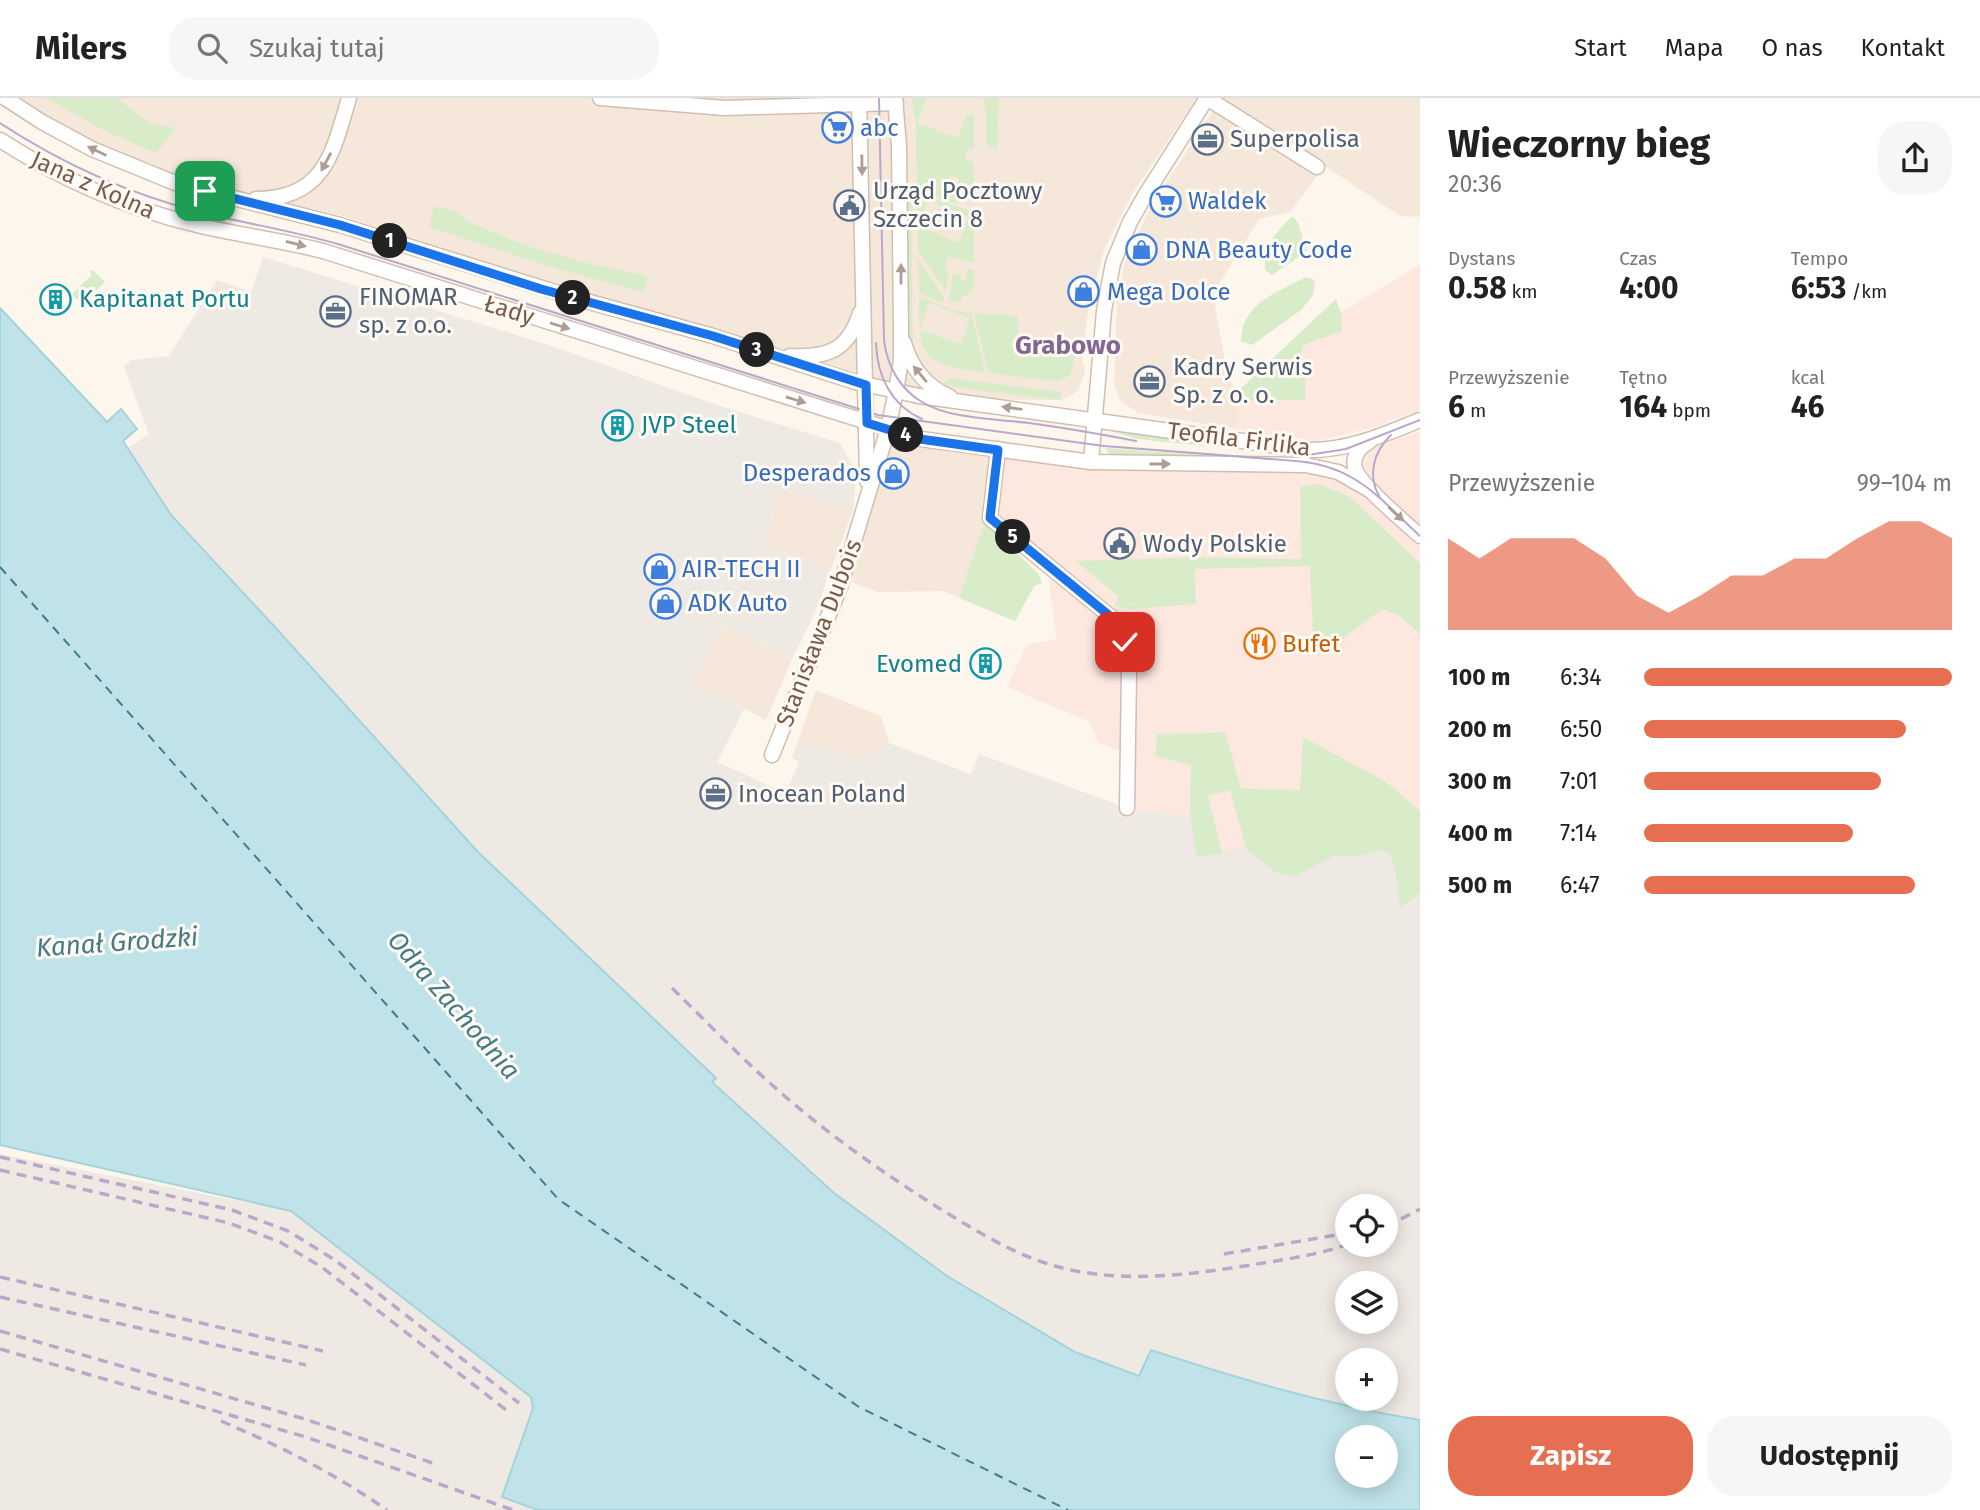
<!DOCTYPE html>
<html lang="pl">
<meta charset="utf-8">
<style>
:root{--surface:#fff;--page:#f6f6f6;--text:#222;--muted:#767676;--line:#e0e0e0;--accent:#e76f51}
body{margin:0;font-family:"Fira Sans",sans-serif;background:var(--page);color:var(--text);height:100vh;display:flex;flex-direction:column;font-size:26px;white-space:nowrap}
*{box-sizing:border-box;margin:0}
p{font-size:23px;color:var(--muted)}
.icon{flex:none;width:38px;height:38px;fill:none;stroke:currentColor;stroke-width:2;stroke-linecap:round;stroke-linejoin:round}
.map{position:relative;flex:1;overflow:hidden}
.side{display:flex;flex-direction:column;background:var(--surface);width:560px}
.side>*{flex:none}
.tools{position:absolute;left:1335px;top:1096px;display:grid;gap:14px}
.tools a{display:grid;place-items:center;width:63px;height:63px;border-radius:50%;background:var(--surface);box-shadow:0 4px 18px #0003;font-size:35px}
.pin{position:absolute;display:grid;place-items:center;width:60px;height:60px;color:#fff;margin:-30px;border-radius:14px;box-shadow:0 4px 10px #0006}
.km{position:absolute;width:35px;height:35px;margin:-18px;border-radius:50%;background:#222;color:#fff;font-size:19px;line-height:35px;text-align:center}
.round{display:grid;place-items:center;flex:none;width:74px;height:74px;border-radius:28px;background:var(--page)}
.head{display:flex;align-items:center;justify-content:space-between;height:119px;padding:0 28px}
h1{font-size:38px;font-weight:700;line-height:52px}
.figures{display:grid;grid-template-columns:repeat(3,1fr);gap:10px;height:119px;padding:7px 28px}
.figures div{display:grid;align-content:center}
.figures b{font-size:30px;font-weight:700}
.figures small{font-size:19px;font-weight:400}
.figures p{font-size:19px}
.chart{height:196px;padding:14px 28px}
.chart p{display:flex;justify-content:space-between}
.chart svg{width:100%;height:126px;margin-top:7px;fill:var(--accent);opacity:.7}
.button{display:flex;gap:14px;margin-top:auto;padding:14px 28px}
.button a{flex:1;height:80px;border-radius:28px;background:var(--accent);color:#fff;font-size:28px;font-weight:700;line-height:80px;text-align:center}
.button a+a{background:var(--page);color:var(--text)}
ul{padding:0 28px;list-style:none;font-size:23px}
li{display:grid;grid-template-columns:112px 84px 1fr;align-items:center;height:52px}
li i{height:18px;border-radius:9px;background:var(--accent)}
header{display:flex;align-items:center;gap:42px;box-sizing:border-box;height:98px;padding:0 35px;background:var(--surface);border-bottom:2px solid var(--line)}
header strong{font-size:33px}
nav{display:flex;gap:38px;margin-inline-start:auto;font-size:24px}
.search{width:490px;height:63px;background:var(--page);display:flex;align-items:center;gap:18px;box-sizing:border-box;padding:0 24px;border-radius:28px;color:var(--muted);font-size:26px}
main{display:flex;flex:1;min-height:0}
.map>svg:first-child{display:block}
.residential{fill:#f5e8da}
.commercial{fill:#fde8e0}
.industrial{fill:#efe9e4;fill-rule:evenodd}
.green{fill:#d8ecc9;fill-rule:evenodd}
.water{fill:#bfe3e8;stroke:#a5d3da;stroke-width:2;fill-rule:evenodd}
.lines{fill:none;stroke-linecap:round;stroke-linejoin:round}
.ferry{stroke:#437c86;stroke-width:2;stroke-dasharray:9 7;stroke-linecap:butt}
.minor-casing{stroke:#d1beb0;stroke-width:17}
.minor{stroke:#fff;stroke-width:14}
.tram{stroke:#b9a8c9;stroke-width:2}
.rail{stroke:#b9a8c9;stroke-width:3.5;stroke-dasharray:10 7;stroke-linecap:butt}
.oneway{fill:#af9d94}
.route-casing{stroke:#fff;stroke-width:14}
.route{stroke:#1a73e8;stroke-width:9}
.labels{text-anchor:middle;stroke-width:6;stroke-linejoin:round;paint-order:stroke}
.shop-label{font-size:24px;fill:#366cbe;stroke:#fffaf3;text-anchor:start}
.service-label{font-size:24px;fill:#4e5e75;stroke:#fffaf3;text-anchor:start}
.street-label{font-size:24px;fill:#7a5c4d;stroke:#fffaf3}
.culture-label{font-size:24px;fill:#0d838f;stroke:#fffaf3;text-anchor:start}
.food-label{font-size:24px;fill:#c56008;stroke:#fffaf3;text-anchor:start}
.neighbourhood-label{font-size:26px;font-weight:bold;fill:#846695;stroke:#fffaf3}
.water-label{font-size:26px;font-style:italic;fill:#437c86;stroke:#fffaf3}
</style>
<header>
<strong>Milers</strong>
<div class="search"><svg class="icon" aria-label="search" viewBox="0 0 24 24"><circle cx="10" cy="10" r="6"/><path d="M15 15l6 6"/></svg>Szukaj tutaj</div>
<nav><a>Start</a><a>Mapa</a><a>O nas</a><a>Kontakt</a></nav>
</header>
<main>
<div class="map">
<svg width="1420" height="1412" viewBox="0 0 1420 1412">
<rect width="100%" height="100%" fill="#fdf6ec"/>
<g class="residential">
<path d="M17,0H1197L1132,96L1104,152L1087,219L1082,267L1085,268L1084,278L1078,292L1071,298L1060,302H984L913,293L830,272L742,240L535,182L337,116L238,95L148,68L74,35Z"/>
<path d="M1221,0H1420V119L1400,118L1325,68L1290,114L1259,121L1213,196L1225,265L1238,300L1237,331L1138,315L1120,302L1114,286L1117,205L1124,167L1149,112Z"/>
<path d="M892,336L993,355L985,422L959,500L943,493L877,494L846,482Z"/>
<path d="M780,390L853,412L831,471L764,446Z"/>
<path d="M723,528L792,561L766,622L726,601L692,590Z"/>
<path d="M816,592L881,618L889,645L862,662L798,643Z"/>
</g>
<g class="commercial">
<path d="M1420,166V312L1378,328L1318,343L1299,345L1237,331V303L1305,302L1298,272L1303,246L1341,233V215Z"/>
<path d="M1420,334V431L1368,383L1364,364L1372,349Z"/>
<path d="M1002,359L1319,372L1355,389L1420,448V713L1222,755L1190,719L1133,712L1129,538L1010,433L996,413Z"/>
<path d="M1052,474L1111,523L1123,548L1125,650L1116,652L1098,644L1090,624L1007,589L1027,547L1057,541L1049,487Z"/>
</g>
<g class="industrial">
<path d="M263,159L552,248L717,307L840,345L857,375L853,412L780,390L764,446L831,471L815,514L792,561L723,528L693,590L726,601L744,611L717,664L786,695L799,664L792,660L798,643L862,662L889,645L971,676L979,656L1133,712L1190,719L1198,759L1420,713V1358L1386,1339H1348L1124,1303L763,1081L112,361L149,336L124,269L131,262L169,258L217,182L251,194ZM1348,1108H1386V1146H1348ZM1348,1185H1386V1223H1348ZM1348,1262H1386V1300H1348Z"/>
<path d="M0,1056L291,1113L531,1299L533,1310L502,1399L538,1412H0Z"/>
</g>
<g class="green">
<path d="M46,0H116L151,26L176,30L156,55L105,33Z"/>
<path d="M912,0H926L917,25L958,40L967,16L974,18V51L966,52V63H973L974,88L955,105L946,103L951,85L958,87L959,80L949,78L942,101L917,92L916,27Z"/>
<path d="M983,0H999L997,52L986,47V13Z"/>
<path d="M918,97L929,101L919,128L959,145L969,119L933,105L934,101L974,114V165L948,159L945,173L949,174L946,193L918,152Z"/>
<path d="M907,99H911L913,247H910L909,233Z"/>
<path d="M434,108L458,114L468,124L527,148L594,167L648,178L643,194L551,169L429,129Z"/>
<path d="M1293,118L1298,125L1307,153L1272,177L1265,172C1264,148 1276,133 1293,118Z"/>
<path d="M918,161L944,199V205L919,195Z"/>
<path d="M968,171L974,172L973,193L962,199L960,204H948L953,176L961,177L960,182L966,183Z"/>
<path d="M90,172L94,173L105,184L82,206L72,196L91,178Z"/>
<path d="M1306,179L1315,182L1313,197L1301,212L1252,247L1241,243C1242,205 1276,195 1306,179Z"/>
<path d="M919,199L954,212L971,215L985,274C922,266 919,262 919,199ZM929,205L970,220L961,246L920,232Z"/>
<path d="M1336,201L1341,215L1342,233L1303,247L1298,271L1305,273V302L1237,303L1235,296Z"/>
<path d="M976,215L1018,218L1017,245L1076,248L1071,276L1062,282L1055,283L989,275L975,220Z"/>
<path d="M949,280L1061,294L1060,302L959,290L943,286Z"/>
<path d="M1118,332L1199,345L1204,348L1137,341L1111,333Z"/>
<path d="M1105,350L1201,357L1200,359L1111,358Z"/>
<path d="M1319,386L1350,399L1420,465V536L1400,518L1382,511L1322,556L1314,557L1310,468L1195,471L1196,506L1129,511L1114,508L1119,499L1075,463L1195,459L1301,461L1300,389Z"/>
<path d="M985,422L1038,476L1042,485L1034,488L1015,523L959,500Z"/>
<path d="M1225,634L1241,690L1300,692L1303,639L1386,684L1420,713V795L1400,810L1396,773L1389,755L1377,752L1359,758H1334L1296,778L1274,774L1246,750L1230,692L1208,698L1222,755L1197,759L1190,719L1191,667L1155,658L1157,636Z"/>
</g>
<path class="water" d="M0,210L107,324L121,311L137,331L123,343L171,417L274,528L478,754L716,980L712,984L834,1095L947,1178L1075,1254L1139,1278L1151,1252C1239,1281 1328,1307 1420,1322V1412H538L502,1399L533,1310L531,1299L291,1113L0,1047ZM1348,1339H1386V1377H1348Z"/>
<g class="lines">
<path class="ferry" d="M0,469L558,1101L859,1309L1068,1412"/>
<defs>
<g id="minor">
<path d="M5,0L42,24L92,51L175,85L340,127L568,198L713,238L855,284L919,298L1307,352C1347,353 1383,337 1420,322"/>
<path d="M600,0L725,10L896,5"/>
<path d="M859,0L867,383"/>
<path d="M1207,0L1317,69"/>
<path d="M0,42C59,80 128,111 197,127C239,137 281,142 323,153L921,341L1091,364L1306,367L1338,374L1373,394"/>
<path d="M256,101C325,101 333,54 349,0"/>
<path d="M904,245C911,270 927,289 950,299"/>
<path d="M790,258C827,260 848,253 860,215"/>
<path d="M1370,343C1360,349 1352,358 1355,370C1359,387 1406,425 1420,438"/>
<path d="M998,351L990,420L1111,519L1120,531L1125,544L1129,573L1127,710"/>
<path d="M1091,364L1104,213L1113,165L1130,124L1146,96L1207,0"/>
<path d="M772,657L840,489L888,331L896,293L901,262V230L899,48L895,0"/>
</g>
</defs>
<use href="#minor" class="minor-casing"/>
<use href="#minor" class="minor"/>
<g class="tram">
<path d="M879,0L884,242C887,268 900,291 922,304C949,321 997,321 1029,325C1065,330 1100,336 1136,343"/>
<path d="M0,25C61,65 130,96 200,114C247,126 295,133 341,147L878,317L1104,348L1296,363C1356,368 1379,400 1420,438"/>
<path d="M876,245C877,278 891,307 922,321"/>
<path d="M1308,357L1346,351L1420,322"/>
<path d="M1380,400C1367,378 1373,354 1391,337"/>
</g>
<g class="rail">
<path d="M672,890C705,922 737,956 771,986C823,1033 883,1075 942,1112C983,1137 1023,1162 1071,1172C1130,1184 1186,1177 1245,1168C1280,1162 1315,1158 1349,1146"/>
<path d="M0,1059L232,1112L288,1133L335,1162L519,1305"/>
<path d="M0,1072L229,1125L280,1144L323,1170L510,1315"/>
<path d="M1386,1129L1420,1111"/>
<path d="M1224,1156L1348,1135"/>
<path d="M0,1179L323,1253"/>
<path d="M0,1199L306,1267"/>
<path d="M0,1233L308,1322L438,1367"/>
<path d="M0,1251L306,1339L513,1412"/>
<path d="M221,1323C282,1349 332,1374 387,1412"/>
</g>
</g>
<defs><path id="oneway-solid" d="M-6-.8H1V-3.2L6.5 0L1 3.2V.8H-6Z" transform="scale(1.75)"/></defs>
<g class="oneway">
<use href="#oneway-solid" transform="translate(97 53) rotate(-154)"/>
<use href="#oneway-solid" transform="translate(326 64) rotate(118)"/>
<use href="#oneway-solid" transform="translate(862 67) rotate(89)"/>
<use href="#oneway-solid" transform="translate(296 146) rotate(14)"/>
<use href="#oneway-solid" transform="translate(901 176) rotate(-90)"/>
<use href="#oneway-solid" transform="translate(560 228) rotate(17)"/>
<use href="#oneway-solid" transform="translate(920 276) rotate(-130)"/>
<use href="#oneway-solid" transform="translate(796 302) rotate(17)"/>
<use href="#oneway-solid" transform="translate(1012 310) rotate(-172)"/>
<use href="#oneway-solid" transform="translate(1160 366)"/>
<use href="#oneway-solid" transform="translate(1396 416) rotate(43)"/>
</g>
<g class="lines">
<defs>
<path id="route" d="M205,93L340,127L541,191L713,238L866,287L867,325L920,341L998,352L990,420L1111,519L1120,531L1125,544"/>
</defs>
<use href="#route" class="route-casing"/>
<use href="#route" class="route"/>
</g>
<defs>
<symbol id="supermarket-ring" viewBox="-11 -11 22 22"><circle r="9.5" fill="#fffaf3" stroke="#3f7fe0" stroke-width="1.5"/><path d="M-6-5.5h2.5l.6 2H6L4.5 2H-2.5L-4.4-4H-6ZM-1.5 3.2a1.3 1.3 0 1 0 .1 0ZM3 3.2a1.3 1.3 0 1 0 .1 0Z" fill="#3f7fe0"/></symbol>
<symbol id="office-ring" viewBox="-11 -11 22 22"><circle r="9.5" fill="#fffaf3" stroke="#5c6f8a" stroke-width="1.5"/><path d="M-6-3h4V-5.5h4V-3h4V5H-6ZM-1-4.5V-3h2v-1.5ZM-6 0V1H6V0Z" fill="#5c6f8a"/></symbol>
<symbol id="civic-ring" viewBox="-11 -11 22 22"><circle r="9.5" fill="#fffaf3" stroke="#5c6f8a" stroke-width="1.5"/><path d="M-.6-6.5H3V-4.5H.6V-3L4-1V1h2V6H-6V1h2V-1L-.6-3ZM-1.2 2.5V6h2.4V2.5Z" fill="#5c6f8a"/></symbol>
<symbol id="shop-ring" viewBox="-11 -11 22 22"><circle r="9.5" fill="#fffaf3" stroke="#3f7fe0" stroke-width="1.5"/><path d="M-5-2.5h2.3a2.7 3.5 0 0 1 5.4 0H5L5.5 6h-11ZM-1.5-2.5h3a1.5 2.3 0 0 0-3 0Z" fill="#3f7fe0"/></symbol>
<symbol id="building-ring" viewBox="-11 -11 22 22"><circle r="9.5" fill="#fffaf3" stroke="#0f9aa8" stroke-width="1.5"/><path d="M-4-6H4V6H1V3H-1V6H-4ZM-2.5-4.3h1.7v1.8h-1.7ZM.8-4.3h1.7v1.8H.8ZM-2.5-1h1.7V.8h-1.7ZM.8-1h1.7V.8H.8Z" fill="#0f9aa8"/></symbol>
<symbol id="restaurant-ring" viewBox="-11 -11 22 22"><circle r="9.5" fill="#fffaf3" stroke="#e8710a" stroke-width="1.5"/><path d="M-5-6h1v4h1v-4h1v4h1v-4h1v5L-1.5 .5V6h-2V.5L-5-1ZM5-6V6H3V1.5H1.5Q1.5-4 5-6Z" fill="#e8710a"/></symbol>
</defs>
<g fill-rule="evenodd">
<use href="#supermarket-ring" x="820" y="12" width="35" height="35"/>
<use href="#office-ring" x="1190" y="24" width="35" height="35"/>
<use href="#supermarket-ring" x="1148" y="86" width="35" height="35"/>
<use href="#civic-ring" x="832" y="90" width="35" height="35"/>
<use href="#shop-ring" x="1124" y="134" width="35" height="35"/>
<use href="#shop-ring" x="1066" y="176" width="35" height="35"/>
<use href="#building-ring" x="38" y="184" width="35" height="35"/>
<use href="#office-ring" x="318" y="196" width="35" height="35"/>
<use href="#office-ring" x="1132" y="266" width="35" height="35"/>
<use href="#building-ring" x="600" y="310" width="35" height="35"/>
<use href="#shop-ring" x="876" y="358" width="35" height="35"/>
<use href="#civic-ring" x="1102" y="428" width="35" height="35"/>
<use href="#shop-ring" x="642" y="454" width="35" height="35"/>
<use href="#shop-ring" x="648" y="488" width="35" height="35"/>
<use href="#restaurant-ring" x="1242" y="528" width="35" height="35"/>
<use href="#building-ring" x="968" y="548" width="35" height="35"/>
<use href="#office-ring" x="698" y="678" width="35" height="35"/>
</g>
<g class="labels">
<g class="shop-label">
<text x="860" y="38">abc</text>
<text x="1188" y="111">Waldek</text>
<text x="1165" y="160">DNA Beauty Code</text>
<text x="1107" y="202">Mega Dolce</text>
<text x="871" y="383" text-anchor="end">Desperados</text>
<text x="682" y="479">AIR-TECH II</text>
<text x="688" y="513">ADK Auto</text>
</g>
<g class="service-label">
<text x="1230" y="49">Superpolisa</text>
<text x="873" y="101">Urząd Pocztowy<tspan x="873" dy="28">Szczecin 8</tspan></text>
<text x="359" y="207">FINOMAR<tspan x="359" dy="28">sp. z o.o.</tspan></text>
<text x="1173" y="277">Kadry Serwis<tspan x="1173" dy="28">Sp. z o. o.</tspan></text>
<text x="1143" y="454">Wody Polskie</text>
<text x="738" y="704">Inocean Poland</text>
</g>
<g class="street-label">
<text transform="translate(93 87) rotate(24)" y="8">Jana z Kolna</text>
<text transform="translate(509 212) rotate(17)" y="8">Łady</text>
<text transform="translate(1239 341) rotate(7)" y="8">Teofila Firlika</text>
<text transform="translate(819 535) rotate(-69)" y="8">Stanisława Dubois</text>
</g>
<g class="culture-label">
<text x="79" y="209">Kapitanat Portu</text>
<text x="641" y="335">JVP Steel</text>
<text x="962" y="574" text-anchor="end">Evomed</text>
</g>
<g class="food-label">
<text x="1282" y="554">Bufet</text>
</g>
<g class="neighbourhood-label">
<text x="1068" y="256">Grabowo</text>
</g>
<g class="water-label">
<text transform="translate(117 844) rotate(-4)" y="9">Kanał Grodzki</text>
<text transform="translate(454 907) rotate(49)" y="9">Odra Zachodnia</text>
</g>
</g>
</svg>
<div class="tools">
<a><svg class="icon" aria-label="locate" viewBox="0 0 24 24"><circle cx="12" cy="12" r="6"/><path d="M12 2v4M12 18v4M2 12h4M18 12h4"/></svg></a>
<a><svg class="icon" aria-label="layers" viewBox="0 0 24 24"><path d="M12 4l9 5-9 5-9-5zM3 14l9 5 9-5"/></svg></a>
<a>+</a>
<a>−</a>
</div>
<div class="pin" style="left:205px;top:93px;background:#1e9e55"><svg class="icon" aria-label="arrive" viewBox="0 0 24 24"><path d="M6 21V4h12l-3 4 3 4H6"/></svg></div>
<div class="pin" style="left:1125px;top:544px;background:#d93025"><svg class="icon" aria-label="check" viewBox="0 0 24 24"><path d="M5 12l5 5 9-10"/></svg></div>
<b class="km" style="left:390px;top:143px">1</b>
<b class="km" style="left:573px;top:200px">2</b>
<b class="km" style="left:757px;top:252px">3</b>
<b class="km" style="left:906px;top:337px">4</b>
<b class="km" style="left:1013px;top:439px">5</b>
</div>
<section class="side">
<div class="head"><div><h1>Wieczorny bieg</h1><p>20:36</p></div><a class="round"><svg class="icon" aria-label="share" viewBox="0 0 24 24"><path d="M12 15V3M7 8l5-5 5 5M5 13v7h14v-7"/></svg></a></div>
<div class="figures">
<div><p>Dystans</p><b>0.58<small> km</small></b></div>
<div><p>Czas</p><b>4:00</b></div>
<div><p>Tempo</p><b>6:53<small> /km</small></b></div>
</div>
<div class="figures">
<div><p>Przewyższenie</p><b>6<small> m</small></b></div>
<div><p>Tętno</p><b>164<small> bpm</small></b></div>
<div><p>kcal</p><b>46</b></div>
</div>
<div class="chart"><p><span>Przewyższenie</span>99–104 m</p>
<svg viewBox="0 0 160 44" preserveAspectRatio="none"><path d="M0 44V12L10 19L20 12L30 12L40 12L50 19L60 32L70 38L80 32L90 25L100 25L110 19L120 19L130 12L140 6L150 6L160 12V44z"/></svg>
</div>
<ul>
<li><b>100 m</b>6:34<i style="width:100%"></i></li>
<li><b>200 m</b>6:50<i style="width:85%"></i></li>
<li><b>300 m</b>7:01<i style="width:77%"></i></li>
<li><b>400 m</b>7:14<i style="width:68%"></i></li>
<li><b>500 m</b>6:47<i style="width:88%"></i></li>
</ul>
<div class="button"><a>Zapisz</a><a>Udostępnij</a></div>
</section>
</main>
